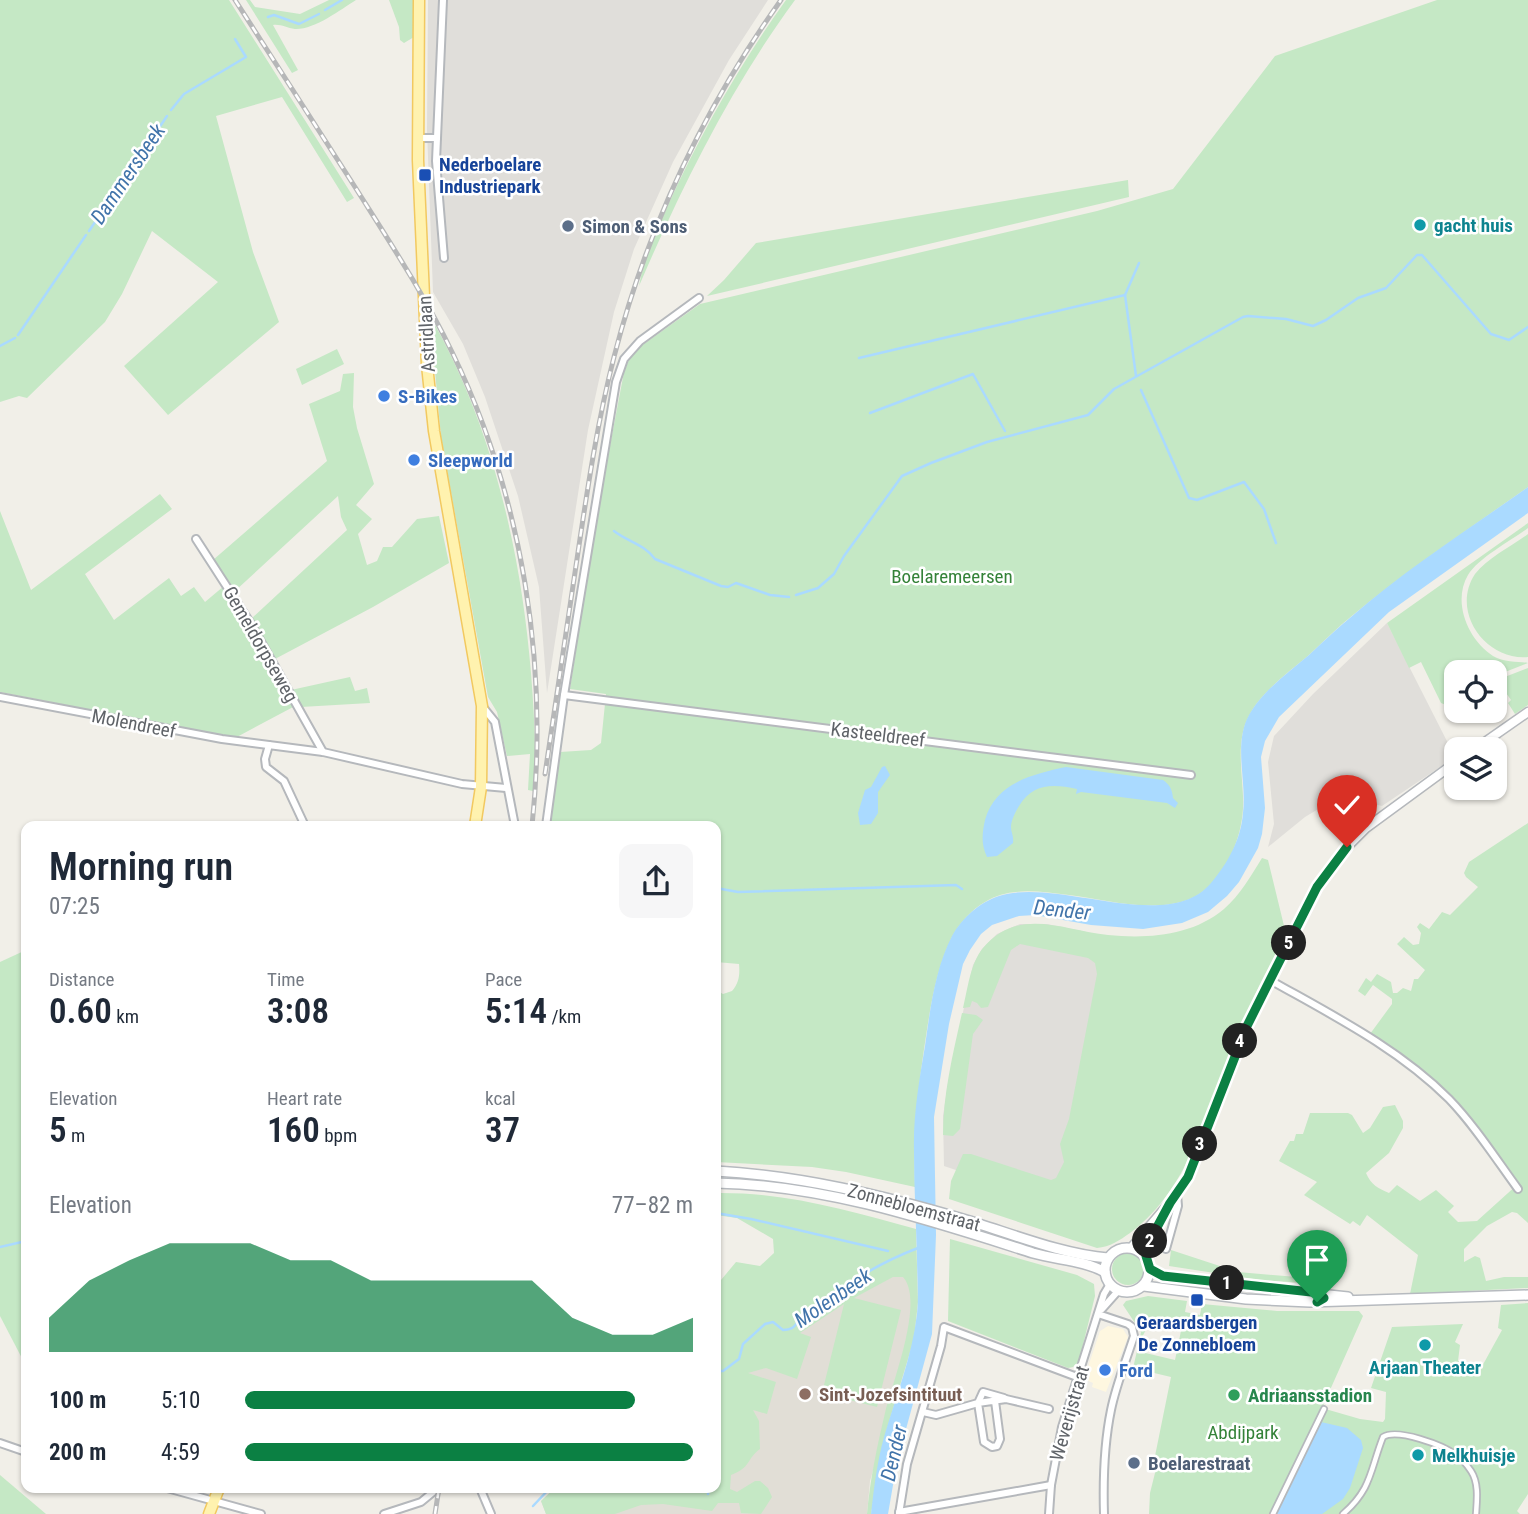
<!DOCTYPE html>
<meta charset="utf-8">
<style>
:root{--surface:#fff;--page:#f6f6f7;--text:#1f2937;--muted:#747a83;--accent:#0b8043}
body{margin:0;font-family:"Roboto Condensed",sans-serif;background:var(--page);color:var(--text);height:100vh;display:flex;flex-direction:column;font-size:26px;white-space:nowrap}
*{box-sizing:border-box;margin:0}
p{font-size:23px;color:var(--muted)}
.icon{flex:none;width:38px;height:38px;fill:none;stroke:currentColor;stroke-width:2;stroke-linecap:round;stroke-linejoin:round}
.map{position:relative;flex:1;overflow:hidden}
.sheet{position:absolute;left:21px;top:821px;width:700px;height:672px;display:flex;flex-direction:column;background:var(--surface);border-radius:14px;box-shadow:0 2px 5px #0004}
.sheet>*{flex:none}
.fabs{position:absolute;left:1444px;top:660px;display:grid;gap:14px}
.fabs a{display:grid;place-items:center;width:63px;height:63px;border-radius:14px;background:var(--surface);box-shadow:0 2px 5px #0004;font-size:35px}
.pin{position:absolute;display:grid;place-items:center;width:60px;height:60px;color:#fff;margin:-72px -30px;border-radius:50% 50% 50% 0;rotate:-45deg;box-shadow:0 0 7px #0007}
.pin .icon{rotate:45deg}
.km{position:absolute;width:35px;height:35px;margin:-18px;border-radius:50%;background:#222;color:#fff;font-size:19px;line-height:35px;text-align:center}
.round{display:grid;place-items:center;flex:none;width:74px;height:74px;border-radius:14px;background:var(--page)}
.head{display:flex;align-items:center;justify-content:space-between;height:119px;padding:0 28px}
h1{font-size:38px;font-weight:600;line-height:52px}
.metrics{display:grid;grid-template-columns:repeat(3,1fr);gap:10px;height:119px;padding:7px 28px}
.metrics div{display:grid;align-content:center}
.metrics b{font-size:35px;font-weight:600}
.metrics small{font-size:19px;font-weight:400}
.metrics p{font-size:19px}
.chart{height:196px;padding:14px 28px}
.chart p{display:flex;justify-content:space-between}
.chart svg{width:100%;height:126px;margin-top:7px;fill:var(--accent);opacity:.7}
ul{padding:0 28px;list-style:none;font-size:23px}
li{display:grid;grid-template-columns:112px 84px 1fr;align-items:center;height:52px}
li i{height:18px;border-radius:9px;background:var(--accent)}
.map>svg:first-child{display:block}
.commercial{fill:#fef7e0}
.industrial{fill:#e0deda}
.education{fill:#e1ded6}
.green{fill:#c5e8c5}
.water{fill:#aadaff}
.lines{fill:none;stroke-linecap:round;stroke-linejoin:round}
.stream{stroke:#aadaff;stroke-width:2.5}
.pedestrian-casing{stroke:#b5b8bc;stroke-width:8}
.minor-casing{stroke:#b5b8bc;stroke-width:10}
.tertiary-casing{stroke:#b5b8bc;stroke-width:11}
.secondary-casing{stroke:#b6babf;stroke-width:12}
.primary-casing{stroke:#f2c960;stroke-width:13}
.pedestrian{stroke:#fff;stroke-width:4.5}
.minor{stroke:#fff;stroke-width:6}
.tertiary{stroke:#fff;stroke-width:8}
.secondary{stroke:#fff;stroke-width:9}
.primary{stroke:#fff2af;stroke-width:10}
.rail-casing{stroke:#b6b7b8;stroke-width:5}
.rail{stroke:#fff;stroke-width:2.5;stroke-dasharray:8;stroke-linecap:butt}
.route-casing{stroke:#fff;stroke-width:14}
.route{stroke:#0b8043;stroke-width:9}
.transit-dot{fill:#1a4fb4;stroke:#fff;stroke-width:2.5}
.culture-dot{fill:#0f9aa8;stroke:#fff;stroke-width:2.5}
.service-dot{fill:#5c6f8a;stroke:#fff;stroke-width:2.5}
.shop-dot{fill:#3f7fe0;stroke:#fff;stroke-width:2.5}
.education-dot{fill:#8d6e63;stroke:#fff;stroke-width:2.5}
.leisure-dot{fill:#2e9e5b;stroke:#fff;stroke-width:2.5}
.labels{text-anchor:middle;stroke-width:5;stroke-linejoin:round;paint-order:stroke}
.transit-label{font-size:19px;font-weight:bold;fill:#164399;stroke:#fff;text-anchor:start}
.culture-label{font-size:19px;font-weight:bold;fill:#0d838f;stroke:#fff;text-anchor:start}
.service-label{font-size:19px;font-weight:bold;fill:#4e5e75;stroke:#fff;text-anchor:start}
.street-label{font-size:19px;fill:#5f6368;stroke:#fff}
.shop-label{font-size:19px;font-weight:bold;fill:#366cbe;stroke:#fff;text-anchor:start}
.park-label{font-size:19px;fill:#348238;stroke:#fff}
.education-label{font-size:19px;font-weight:bold;fill:#785e54;stroke:#fff;text-anchor:start}
.leisure-label{font-size:19px;font-weight:bold;fill:#27864d;stroke:#fff;text-anchor:start}
.water-label{font-size:21px;font-style:italic;fill:#4174aa;stroke:#fff}
</style>
<div class="map">
<svg width="1528" height="1514" viewBox="0 0 1528 1514">
<rect width="100%" height="100%" fill="#f1efe8"/>
<path class="commercial" d="M1108,1326L1123,1329L1128,1337L1106,1392L1092,1387L1093,1383L1084,1379L1100,1331Z"/>
<g class="industrial">
<path d="M428,0H768L729,60L673,162L634,249L614,312L588,430L547,693L539,587L518,496L485,397L463,344L433,292L427,130Z"/>
<path d="M1387,623L1455,757L1382,806L1351,799L1330,802L1305,817L1268,847L1274,824L1268,762L1274,736L1313,694Z"/>
<path d="M1020,924H1047L1111,937L1056,1204L944,1166L943,1116L948,1083L973,965L982,949L997,934Z"/>
</g>
<path class="education" d="M914,1257L909,1347L870,1481L867,1514H546L541,1501L555,1488H716V1378Z"/>
<g class="green">
<path d="M0,0H229L354,198L347,202L282,97L216,116L253,252L279,322L168,415L124,366L218,282L152,231L122,294L105,322L27,398L19,396L0,402Z"/>
<path d="M246,0H250L255,7L300,14L329,0H356C340,10 314,30 295,29C287,28 281,24 273,25L298,70L292,73Z"/>
<path d="M389,0H413L414,37L404,43L400,40L399,27Z"/>
<path d="M786,0H795C731,87 682,186 639,286C644,257 657,231 668,205C701,133 740,64 786,0Z"/>
<path d="M1437,0H1528V487C1469,529 1409,569 1353,615C1338,627 1324,641 1309,655C1290,671 1260,693 1249,716C1236,739 1242,771 1243,796C1245,829 1231,867 1206,889C1172,919 1109,900 1069,895C1042,892 1010,886 985,902C972,909 959,924 952,937C937,967 931,1003 926,1036C918,1087 913,1136 915,1187L846,1172L812,1167L716,1162V990L723,994L732,991C739,983 740,975 739,964L716,962V826H549L560,752L591,750L601,743L606,694L570,689L594,530L624,372L630,357L641,346L700,304L1097,211L1173,189L1275,56Z"/>
<path d="M1128,180L1129,197L707,296L724,280L756,243Z"/>
<path d="M430,316C492,424 521,551 531,673C534,713 537,752 533,791L528,790L530,754L507,756L497,712L488,697L441,437Z"/>
<path d="M337,349L344,364L302,385L296,369Z"/>
<path d="M354,373L353,407L357,428L374,484L356,505L372,519L358,534L367,565L377,561L383,547H392L417,519L439,516L449,563L373,607L275,659L251,619L347,530L341,517L338,496L235,591L213,560L327,461L309,404L340,391L343,374Z"/>
<path d="M160,494L172,509L85,574L114,620L169,578L181,596L194,587L205,602L224,586L295,706L235,738L0,692V511L31,590Z"/>
<path d="M1528,523V528C1512,540 1478,558 1468,575C1452,602 1468,640 1493,656C1504,663 1519,661 1528,663L1495,676L1494,672H1456V699L1446,705L1441,703L1421,662L1409,668L1387,623Z"/>
<path d="M1528,534V657C1486,661 1450,612 1475,574C1487,558 1512,546 1528,534Z"/>
<path d="M1528,668V705L1515,714L1508,703L1511,700L1497,680Z"/>
<path d="M350,677L355,691L367,688L370,703L301,707L291,690Z"/>
<path d="M1528,823V1223L1517,1213L1512,1212L1487,1226L1464,1249V1262L1475,1256L1480,1258L1486,1281L1504,1277H1528V1288L1410,1294L1418,1255L1367,1215L1360,1226L1353,1221L1350,1224L1304,1195L1317,1182L1279,1161L1290,1141H1294L1296,1134H1303L1310,1113H1348L1352,1115L1363,1133L1370,1128L1383,1107L1395,1105L1403,1121V1128L1389,1153L1366,1173C1371,1185 1378,1188 1389,1193L1397,1185L1420,1201L1436,1190L1454,1206L1448,1212L1458,1222L1477,1221L1518,1184C1483,1124 1429,1072 1370,1034L1392,1004V999L1373,985L1365,996L1358,991L1366,978L1371,982L1377,974L1391,982L1393,993H1397L1403,988L1411,991L1414,979H1418L1425,970L1397,944L1404,937L1413,945L1419,944L1421,933L1417,927L1420,923L1429,929L1442,912L1450,915L1478,887L1466,877L1464,873L1469,862Z"/>
<path d="M1262,858L1268,860L1286,934C1270,967 1251,1000 1237,1035C1209,1103 1192,1188 1130,1233C1120,1240 1110,1247 1097,1248L949,1199L951,1181L963,1154H971L1051,1180L1056,1178L1064,1162L1060,1144L1069,1119L1097,974L1095,963L1088,958L1020,944L1011,950L988,1007L981,1008L977,1003L972,1001L970,1007L963,1008C968,988 970,964 983,948C1018,906 1063,930 1108,935C1147,939 1192,936 1224,909C1240,895 1251,876 1262,858Z"/>
<path d="M26,950V1366L0,1316V962Z"/>
<path d="M962,1013L976,1015L983,1020L973,1034L960,1129L953,1136L943,1135C943,1094 953,1053 962,1013Z"/>
<path d="M716,1193C785,1192 850,1211 916,1229L918,1302L914,1339L884,1439L871,1514H867C870,1480 877,1446 885,1413C892,1383 925,1301 903,1277H893L854,1298L901,1310L877,1407L822,1393L844,1304L800,1333L811,1337L797,1379L766,1368L748,1373L776,1382L767,1414L753,1410L759,1421L760,1449C746,1459 752,1467 731,1475L730,1489L737,1492L755,1481H760L768,1488L772,1497L761,1514L741,1513L739,1503H718L712,1511L663,1504L641,1505L615,1514H546L541,1501L555,1488H716V1286L736,1262L760,1266L774,1253L773,1239L737,1218L716,1215Z"/>
<path d="M950,1239L1077,1275L1094,1284L1095,1296L1079,1361L1073,1367L1068,1368L948,1321Z"/>
<path d="M1171,1250L1238,1272L1320,1279V1284L1260,1280L1169,1266Z"/>
<circle cx="1128" cy="1269" r="16"/>
<path d="M1148,1296L1187,1301L1185,1312L1200,1315L1202,1304L1277,1311H1359L1363,1316L1322,1408L1360,1419L1383,1422L1385,1419L1386,1392L1371,1388L1392,1327L1463,1324L1455,1342L1460,1345L1458,1361L1465,1362L1480,1370L1502,1330L1498,1328L1501,1305L1528,1303V1494L1517,1511L1520,1514H1149L1150,1493L1159,1457L1155,1456L1171,1377L1133,1368L1137,1351L1175,1360L1183,1321L1150,1322L1139,1343L1141,1332L1123,1305L1126,1301Z"/>
<path d="M0,1475L46,1514H0Z"/>
</g>
<g class="water">
<path d="M1528,487V513L1389,612L1279,717L1265,741L1261,757L1265,808L1262,834L1258,848L1239,882L1227,896L1208,912L1182,923L1143,929L1091,925L1035,915L1019,916L992,925L981,934L970,950L963,964L949,1024L934,1117L936,1235L932,1334L897,1462L888,1514H871C874,1488 877,1462 884,1437C896,1396 912,1357 917,1314C919,1296 917,1277 917,1258C916,1222 914,1187 914,1152C913,1116 919,1081 925,1046C930,1010 935,969 952,936C962,918 980,902 999,896C1058,877 1167,935 1211,883C1228,863 1241,839 1243,813C1247,782 1233,744 1249,715C1262,691 1289,672 1309,655C1323,642 1336,629 1351,617C1406,569 1469,529 1528,487Z"/>
<path d="M885,766L890,775L878,792V813L871,824L860,825L858,813L865,790L871,787L882,767Z"/>
<path d="M1066,767L1163,780C1170,785 1172,789 1173,798L1178,803L1175,808L1167,803L1081,792L1076,794L1077,789C1053,784 1033,783 1019,806C1016,811 1011,820 1011,827C1011,833 1014,836 1013,843L997,856L987,857C981,844 982,834 985,820C995,783 1033,774 1066,767Z"/>
<path d="M1321,1422L1347,1428L1361,1440L1363,1448L1350,1488L1343,1499L1322,1514H1277Z"/>
</g>
<g class="lines">
<g class="stream">
<path d="M325,10L342,0"/>
<path d="M268,17L274,15L299,24L319,14"/>
<path d="M171,110L184,94L246,57L235,39"/>
<path d="M89,231L167,116"/>
<path d="M1125,295L1139,263"/>
<path d="M18,335L86,235"/>
<path d="M0,346L15,338"/>
<path d="M859,358L1125,295L1136,376"/>
<path d="M1141,390L1189,498L1197,500L1244,482L1264,509L1276,543"/>
<path d="M870,413L973,374L1005,431"/>
<path d="M614,531C628,542 644,544 655,559L721,586L728,587L736,583L770,595L789,597"/>
<path d="M796,595L818,588L834,574L844,556L902,476L931,463L987,442L1088,415L1114,389L1243,317L1248,316L1286,319L1313,326L1326,320L1358,298L1386,288L1417,255H1422L1491,334L1509,340L1528,327"/>
<path d="M716,888L738,892L956,885L962,889"/>
<path d="M716,1213L751,1219L888,1251"/>
<path d="M0,1247L26,1241"/>
<path d="M716,1371H723L739,1359L743,1344L765,1324L773,1322L783,1330C797,1330 795,1322 804,1315C808,1311 814,1310 818,1307C848,1282 881,1262 918,1248"/>
<path d="M716,1383L720,1373"/>
<path d="M708,1488V1494"/>
<path d="M533,1506L550,1488"/>
</g>
<defs>
<g id="pedestrian">
<path d="M1273,1514L1324,1409"/>
<path d="M1343,1514C1372,1489 1370,1470 1383,1437C1397,1428 1443,1445 1456,1455C1462,1459 1467,1465 1471,1471C1479,1483 1477,1500 1476,1514"/>
</g>
<g id="minor">
<path d="M443,0L436,161L444,258"/>
<path d="M418,138H437"/>
<path d="M196,539L251,624L323,752"/>
<path d="M564,695L1191,775"/>
<path d="M0,697L222,739L323,752L462,784L506,788"/>
<path d="M482,706L495,722L515,826"/>
<path d="M269,745L265,759L266,767L284,781L305,826"/>
<path d="M546,826L564,695L616,382L624,359L640,341L699,298"/>
<path d="M1270,980C1332,1015 1398,1048 1449,1099C1475,1126 1496,1159 1518,1189"/>
<path d="M1166,1249L1178,1206L1177,1194"/>
<path d="M1102,1309L1118,1291"/>
<path d="M1098,1314L1128,1324L1132,1327L1134,1336C1126,1361 1116,1385 1111,1410C1104,1444 1103,1480 1104,1514"/>
<path d="M995,1401L1000,1439L997,1446L992,1447L984,1442L978,1403L1006,1399L1049,1409"/>
<path d="M923,1412L936,1415L978,1403L983,1392L1004,1398"/>
<path d="M0,1443L26,1452"/>
<path d="M167,1488L261,1514"/>
<path d="M480,1488L491,1514"/>
<path d="M899,1512L1051,1485"/>
<path d="M384,1514L421,1502L438,1488"/>
<path d="M899,1514L907,1464L941,1346L944,1327L1077,1377"/>
<path d="M1049,1514L1051,1485L1062,1427L1104,1294L1110,1284"/>
</g>
<g id="tertiary">
<path d="M1475,749L1528,712"/>
<path d="M1131,1248L1177,1194L1187,1177L1247,1026L1317,887L1347,847L1366,828L1456,762"/>
<path d="M1145,1257L1148,1244L1164,1215"/>
</g>
<g id="secondary">
<path d="M716,1171C801,1176 882,1195 963,1219C1007,1232 1063,1255 1108,1258"/>
<path d="M716,1183C826,1185 929,1220 1033,1253C1057,1260 1083,1260 1105,1272"/>
<circle cx="1127" cy="1270" r="22"/>
<path d="M1150,1269L1160,1275L1170,1278L1348,1297"/>
<path d="M1144,1286L1246,1299L1310,1302L1528,1295"/>
</g>
<g id="primary">
<path d="M419,0L418,160L427,365L434,431L482,706L481,787L475,826"/>
<path d="M209,1514L219,1488"/>
</g>
</defs>
<use href="#pedestrian" class="pedestrian-casing"/>
<use href="#minor" class="minor-casing"/>
<use href="#tertiary" class="tertiary-casing"/>
<use href="#secondary" class="secondary-casing"/>
<use href="#primary" class="primary-casing"/>
<use href="#pedestrian" class="pedestrian"/>
<use href="#minor" class="minor"/>
<use href="#tertiary" class="tertiary"/>
<use href="#secondary" class="secondary"/>
<use href="#primary" class="primary"/>
<defs>
<g id="rail">
<path d="M235,0C275,62 315,125 355,187C389,241 424,294 452,352C523,498 549,665 532,826"/>
<path d="M545,774C556,702 566,631 577,559C587,492 597,423 614,357C647,228 704,108 781,0"/>
<path d="M435,1514L439,1488"/>
</g>
</defs>
<use href="#rail" class="rail-casing"/>
<use href="#rail" class="rail"/>
</g>
<g class="lines">
<defs>
<path id="route" d="M1317,1302L1324,1298L1320,1293L1163,1276L1150,1269L1146,1256L1148,1244L1170,1203L1188,1177L1247,1026L1270,980L1317,887L1347,847"/>
</defs>
<use href="#route" class="route-casing"/>
<use href="#route" class="route"/>
</g>
<g class="transit-dot">
<rect x="418" y="168" width="14" height="14" rx="3.5"/>
<rect x="1190" y="1293" width="14" height="14" rx="3.5"/>
</g>
<g class="culture-dot">
<circle cx="1420" cy="225" r="7"/>
<circle cx="1425" cy="1345" r="7"/>
<circle cx="1418" cy="1455" r="7"/>
</g>
<g class="service-dot">
<circle cx="568" cy="226" r="7"/>
<circle cx="1134" cy="1463" r="7"/>
</g>
<g class="shop-dot">
<circle cx="384" cy="396" r="7"/>
<circle cx="414" cy="460" r="7"/>
<circle cx="1105" cy="1370" r="7"/>
</g>
<circle class="education-dot" cx="805" cy="1394" r="7"/>
<circle class="leisure-dot" cx="1234" cy="1395" r="7"/>
<g class="labels">
<g class="transit-label">
<text x="439" y="171">Nederboelare<tspan x="439" dy="22">Industriepark</tspan></text>
<text x="1197" y="1329" text-anchor="middle">Geraardsbergen<tspan x="1197" dy="22">De Zonnebloem</tspan></text>
</g>
<g class="culture-label">
<text x="1434" y="232">gacht huis</text>
<text x="1425" y="1374" text-anchor="middle">Arjaan Theater</text>
<text x="1432" y="1462">Melkhuisje</text>
</g>
<g class="service-label">
<text x="582" y="233">Simon &amp; Sons</text>
<text x="1148" y="1470">Boelarestraat</text>
</g>
<g class="street-label">
<text transform="translate(426 334) rotate(-93)" y="7">Astridlaan</text>
<text transform="translate(261 644) rotate(60)" y="7">Gemeldorpseweg</text>
<text transform="translate(134 723) rotate(11)" y="7">Molendreef</text>
<text transform="translate(878 734) rotate(7)" y="7">Kasteeldreef</text>
<text transform="translate(914 1207) rotate(15)" y="7">Zonnebloemstraat</text>
<text transform="translate(1069 1413) rotate(-74)" y="7">Weverijstraat</text>
</g>
<g class="shop-label">
<text x="398" y="403">S-Bikes</text>
<text x="428" y="467">Sleepworld</text>
<text x="1119" y="1377">Ford</text>
</g>
<g class="park-label">
<text x="952" y="583">Boelaremeersen</text>
<text x="1243" y="1439">Abdijpark</text>
</g>
<g class="education-label">
<text x="819" y="1401">Sint-Jozefsintituut</text>
</g>
<g class="leisure-label">
<text x="1248" y="1402">Adriaansstadion</text>
</g>
<g class="water-label">
<text transform="translate(128 174) rotate(-56)" y="7">Dammersbeek</text>
<text transform="translate(1062 910) rotate(6)" y="7">Dender</text>
<text transform="translate(833 1298) rotate(-34)" y="7">Molenbeek</text>
<text transform="translate(894 1453) rotate(-77)" y="7">Dender</text>
</g>
</g>
</svg>
<div class="fabs">
<a><svg class="icon" aria-label="locate" viewBox="0 0 24 24"><circle cx="12" cy="12" r="6"/><path d="M12 2v4M12 18v4M2 12h4M18 12h4"/></svg></a>
<a><svg class="icon" aria-label="layers" viewBox="0 0 24 24"><path d="M12 4l9 5-9 5-9-5zM3 14l9 5 9-5"/></svg></a>
</div>
<div class="pin" style="left:1317px;top:1302px;background:#1e9e55"><svg class="icon" aria-label="arrive" viewBox="0 0 24 24"><path d="M6 21V4h12l-3 4 3 4H6"/></svg></div>
<div class="pin" style="left:1347px;top:847px;background:#d93025"><svg class="icon" aria-label="check" viewBox="0 0 24 24"><path d="M5 12l5 5 9-10"/></svg></div>
<b class="km" style="left:1227px;top:1283px">1</b>
<b class="km" style="left:1150px;top:1241px">2</b>
<b class="km" style="left:1200px;top:1144px">3</b>
<b class="km" style="left:1240px;top:1041px">4</b>
<b class="km" style="left:1289px;top:943px">5</b>
<section class="sheet">
<div class="head"><div><h1>Morning run</h1><p>07:25</p></div><a class="round"><svg class="icon" aria-label="share" viewBox="0 0 24 24"><path d="M12 15V3M7 8l5-5 5 5M5 13v7h14v-7"/></svg></a></div>
<div class="metrics">
<div><p>Distance</p><b>0.60<small> km</small></b></div>
<div><p>Time</p><b>3:08</b></div>
<div><p>Pace</p><b>5:14<small> /km</small></b></div>
</div>
<div class="metrics">
<div><p>Elevation</p><b>5<small> m</small></b></div>
<div><p>Heart rate</p><b>160<small> bpm</small></b></div>
<div><p>kcal</p><b>37</b></div>
</div>
<div class="chart"><p><span>Elevation</span>77–82 m</p>
<svg viewBox="0 0 160 44" preserveAspectRatio="none"><path d="M0 44V32L10 19L20 12L30 6L40 6L50 6L60 12L70 12L80 19L90 19L100 19L110 19L120 19L130 32L140 38L150 38L160 32V44z"/></svg>
</div>
<ul>
<li><b>100 m</b>5:10<i style="width:87%"></i></li>
<li><b>200 m</b>4:59<i style="width:100%"></i></li>
</ul>
</section>
</div>
